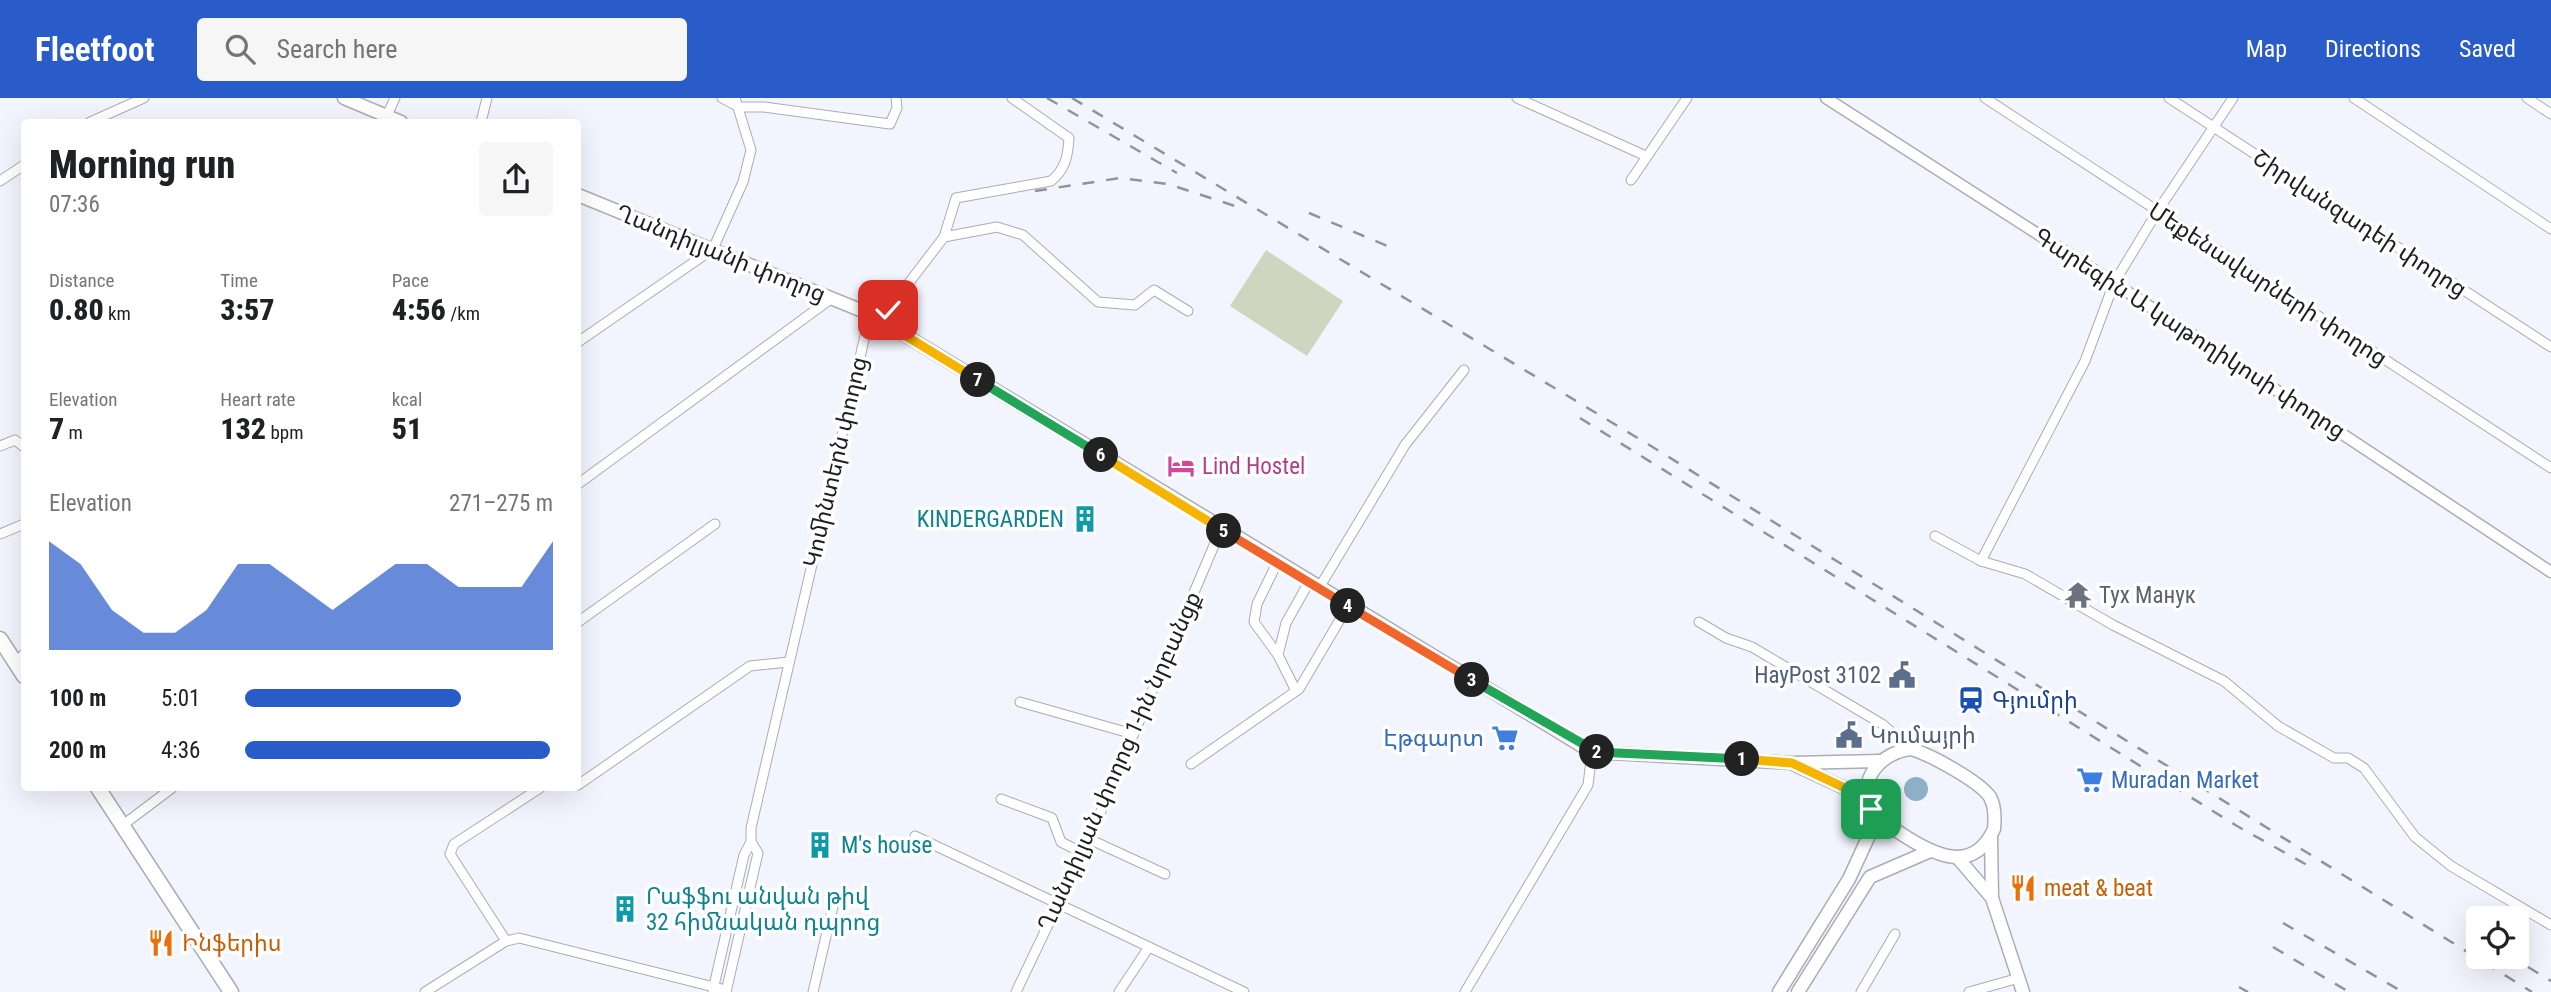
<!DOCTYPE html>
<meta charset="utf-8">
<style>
:root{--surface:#fff;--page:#f6f6f6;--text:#202124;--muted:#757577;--accent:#295bc9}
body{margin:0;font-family:"Roboto Condensed","Noto Sans Armenian",sans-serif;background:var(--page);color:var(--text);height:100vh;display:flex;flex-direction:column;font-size:26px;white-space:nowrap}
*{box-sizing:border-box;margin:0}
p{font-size:23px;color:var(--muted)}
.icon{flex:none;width:38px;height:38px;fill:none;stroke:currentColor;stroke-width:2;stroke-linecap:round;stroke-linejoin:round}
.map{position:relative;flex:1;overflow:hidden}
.drawer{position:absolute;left:21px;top:21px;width:560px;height:672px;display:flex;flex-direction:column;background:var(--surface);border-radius:7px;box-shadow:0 7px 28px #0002}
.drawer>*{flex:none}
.tools{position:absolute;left:2466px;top:808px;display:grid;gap:14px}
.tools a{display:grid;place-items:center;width:63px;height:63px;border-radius:7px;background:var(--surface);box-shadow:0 7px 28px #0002;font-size:35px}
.pin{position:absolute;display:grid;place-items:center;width:60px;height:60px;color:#fff;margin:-30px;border-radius:14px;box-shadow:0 4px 10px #0006}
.km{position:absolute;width:35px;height:35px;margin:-18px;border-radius:50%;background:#222;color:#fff;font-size:19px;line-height:35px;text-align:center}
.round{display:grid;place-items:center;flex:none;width:74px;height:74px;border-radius:7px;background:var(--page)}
.headline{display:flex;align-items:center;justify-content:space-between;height:119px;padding:0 28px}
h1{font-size:38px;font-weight:800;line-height:52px}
.stats{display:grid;grid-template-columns:repeat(3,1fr);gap:10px;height:119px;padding:7px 28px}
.stats div{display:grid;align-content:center}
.stats b{font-size:30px;font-weight:800}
.stats small{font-size:19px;font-weight:400}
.stats p{font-size:19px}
.chart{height:196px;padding:14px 28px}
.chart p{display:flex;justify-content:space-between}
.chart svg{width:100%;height:126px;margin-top:7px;fill:var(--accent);opacity:.7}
ul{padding:0 28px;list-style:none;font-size:23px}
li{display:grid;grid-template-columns:112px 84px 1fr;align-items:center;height:52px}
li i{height:18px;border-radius:9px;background:var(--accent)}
header{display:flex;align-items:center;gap:42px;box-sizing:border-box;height:98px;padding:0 35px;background:var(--accent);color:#fff}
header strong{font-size:33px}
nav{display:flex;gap:38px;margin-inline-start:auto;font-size:24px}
.search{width:490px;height:63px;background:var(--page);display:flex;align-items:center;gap:18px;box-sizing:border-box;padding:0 24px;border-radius:7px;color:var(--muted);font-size:26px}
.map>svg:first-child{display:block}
.green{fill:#cfd6bf}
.water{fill:#8eb0c7}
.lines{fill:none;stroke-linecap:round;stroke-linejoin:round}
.minor-casing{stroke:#aaacb6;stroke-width:11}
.tertiary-casing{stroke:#aaacb6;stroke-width:13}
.secondary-casing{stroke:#aaacb6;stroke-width:15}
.trunk-casing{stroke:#aaacb6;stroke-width:17}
.minor{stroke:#fff;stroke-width:9}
.tertiary{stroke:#fff;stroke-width:10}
.secondary{stroke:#fff;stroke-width:12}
.trunk{stroke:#fff;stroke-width:14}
.rail{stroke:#91939a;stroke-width:2.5;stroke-dasharray:12 12;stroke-linecap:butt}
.split-1-casing{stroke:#fff;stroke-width:14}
.split-2-casing{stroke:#fff;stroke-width:14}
.split-3-casing{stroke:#fff;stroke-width:14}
.split-4-casing{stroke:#fff;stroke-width:14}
.split-5-casing{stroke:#fff;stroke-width:14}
.split-6-casing{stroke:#fff;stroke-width:14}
.split-7-casing{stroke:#fff;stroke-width:14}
.split-8-casing{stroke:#fff;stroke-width:14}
.split-1{stroke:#f5b400;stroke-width:9}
.split-2{stroke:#22a559;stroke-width:9}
.split-3{stroke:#22a559;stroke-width:9}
.split-4{stroke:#f0652b;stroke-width:9}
.split-5{stroke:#f0652b;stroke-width:9}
.split-6{stroke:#f5b400;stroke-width:9}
.split-7{stroke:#22a559;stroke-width:9}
.split-8{stroke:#f5b400;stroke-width:9}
.labels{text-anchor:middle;stroke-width:7;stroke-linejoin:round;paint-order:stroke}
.street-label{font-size:23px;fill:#1d1e22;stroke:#fff}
.hotel-label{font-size:23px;fill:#b23c85;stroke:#fff;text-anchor:start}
.culture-label{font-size:23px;fill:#0d838f;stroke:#fff;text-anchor:start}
.worship-label{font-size:23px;fill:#5b616d;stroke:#fff;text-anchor:start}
.service-label{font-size:23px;fill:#4e5e75;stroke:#fff;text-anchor:end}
.transit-label{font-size:23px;fill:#164399;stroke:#fff;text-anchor:start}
.shop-label{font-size:23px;fill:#366cbe;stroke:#fff;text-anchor:end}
.food-label{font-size:23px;fill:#c56008;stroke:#fff;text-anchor:start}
</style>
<header>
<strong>Fleetfoot</strong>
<div class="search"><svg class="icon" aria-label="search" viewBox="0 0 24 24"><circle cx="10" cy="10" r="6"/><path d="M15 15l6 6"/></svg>Search here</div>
<nav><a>Map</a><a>Directions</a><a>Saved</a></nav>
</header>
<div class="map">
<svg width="2551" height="894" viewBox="0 0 2551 894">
<rect width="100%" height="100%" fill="#f3f5fe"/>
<path class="green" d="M1266,152L1343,203L1307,258L1230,208Z"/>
<circle class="water" cx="1916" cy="691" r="12"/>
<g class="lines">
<defs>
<g id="minor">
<path d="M722,0L739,9H764L890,26L897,10L896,0"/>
<path d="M1517,0L1646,58"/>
<path d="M1985,0L2551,370"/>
<path d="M2169,0L2551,249"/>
<path d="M2354,0L2551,131"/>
<path d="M2527,0L2551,16"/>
<path d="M90,24L144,0"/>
<path d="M384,24L395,0"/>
<path d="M481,24L487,0"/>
<path d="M1631,82L1687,0"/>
<path d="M0,83L24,67"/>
<path d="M944,139L956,100L1051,83C1065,72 1068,58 1069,40L1012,0"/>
<path d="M578,244L713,151L743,84L751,52L735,0"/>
<path d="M0,348L15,342L24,349"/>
<path d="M578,386L832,200"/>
<path d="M0,436L24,426"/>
<path d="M1935,438L1981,463L2025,476L2113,527L2224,583L2278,628L2334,660H2348L2364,670L2415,739L2451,768L2551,827"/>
<path d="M1981,463L2085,263L2114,185L2157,114L2233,0"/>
<path d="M1277,465L1257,506L1254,524L1278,557"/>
<path d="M1319,490L1405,347L1464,272"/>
<path d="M578,524L715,426"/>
<path d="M1699,524L1726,540L1752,549L1882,626L1911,651"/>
<path d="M16,565L24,556"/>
<path d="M1296,593L1278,557L1286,525L1309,484"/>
<path d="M1020,604L1133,636"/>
<path d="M1191,666L1299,591L1348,508"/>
<path d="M578,687L750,568L789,564"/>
<path d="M1001,701L1052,720L1061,744L1083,755"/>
<path d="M123,727L172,690"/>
<path d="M915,738L1244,894"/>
<path d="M1089,741L1165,776"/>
<path d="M506,843L450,756L454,746L540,690"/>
<path d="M713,892L744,757L751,744"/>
<path d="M425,894L506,843L519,840L726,892"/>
<path d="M726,894L758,755L751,744V730L870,216L888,212L944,139L997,129L1023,137L1098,204L1135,207L1154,192L1188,213"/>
<path d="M813,894L834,804"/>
<path d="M1016,894L1089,741L1221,431"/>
<path d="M1119,894L1149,849"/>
<path d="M1465,894L1588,687L1592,654"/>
<path d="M1861,894L1895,836"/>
<path d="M1969,894L2019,880"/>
</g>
<path id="tertiary" d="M1826,0L2114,185L2551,474"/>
<g id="secondary">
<path d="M344,0L401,24"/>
<path d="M578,97L870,216L1592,654L1792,665L1880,663"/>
<path d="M1911,651C1929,656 1979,683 1990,699C1995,708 1995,721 1994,731C1973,778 1932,756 1900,735C1890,728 1878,723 1872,711C1856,681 1882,654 1911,651Z"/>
<path d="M1795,667L1868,701"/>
<path d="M1991,738L1992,800L2023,894"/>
<path d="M1957,759L1992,800"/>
<path d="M1779,894L1849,781L1877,720"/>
<path d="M1798,894L1870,779L1928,754"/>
</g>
<g id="trunk">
<path d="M0,541L24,578"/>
<path d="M98,690L231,894"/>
</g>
</defs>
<use href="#minor" class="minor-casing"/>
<use href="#tertiary" class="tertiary-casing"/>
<use href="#secondary" class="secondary-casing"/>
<use href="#trunk" class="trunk-casing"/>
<use href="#minor" class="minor"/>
<use href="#tertiary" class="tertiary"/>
<use href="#secondary" class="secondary"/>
<use href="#trunk" class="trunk"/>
<g class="rail">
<path d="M1047,0L1177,75"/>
<path d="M1072,0L1651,348L2532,894"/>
<path d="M1035,93L1120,80L1168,86L1235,108"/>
<path d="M1309,115L1397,152"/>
<path d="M1580,320L2237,728L2316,772"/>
<path d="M2283,825L2403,894"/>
<path d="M2273,849L2349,894"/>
<path d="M2528,869L2551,883"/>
<path d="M2239,889L2248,894"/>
</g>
</g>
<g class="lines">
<defs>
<path id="split-1" d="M1742,661L1792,665L1868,701L1871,711"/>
<path id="split-2" d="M1597,654L1742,661"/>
<path id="split-3" d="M1472,582L1597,654"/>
<path id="split-4" d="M1348,508L1472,582"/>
<path id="split-5" d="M1224,433L1348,508"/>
<path id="split-6" d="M1101,357L1224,433"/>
<path id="split-7" d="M978,282L1101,357"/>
<path id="split-8" d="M888,212L870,216L978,282"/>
</defs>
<use href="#split-1" class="split-1-casing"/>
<use href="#split-2" class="split-2-casing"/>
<use href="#split-3" class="split-3-casing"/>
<use href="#split-4" class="split-4-casing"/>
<use href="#split-5" class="split-5-casing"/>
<use href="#split-6" class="split-6-casing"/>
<use href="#split-7" class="split-7-casing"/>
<use href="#split-8" class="split-8-casing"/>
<use href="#split-1" class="split-1"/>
<use href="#split-2" class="split-2"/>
<use href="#split-3" class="split-3"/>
<use href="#split-4" class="split-4"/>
<use href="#split-5" class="split-5"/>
<use href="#split-6" class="split-6"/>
<use href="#split-7" class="split-7"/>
<use href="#split-8" class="split-8"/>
</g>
<defs>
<symbol id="hotel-bare" viewBox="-9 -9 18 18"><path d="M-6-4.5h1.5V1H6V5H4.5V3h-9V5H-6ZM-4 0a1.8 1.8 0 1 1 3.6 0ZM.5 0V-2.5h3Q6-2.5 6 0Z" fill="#d1479c" stroke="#fff" stroke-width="2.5" paint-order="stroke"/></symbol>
<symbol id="building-bare" viewBox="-9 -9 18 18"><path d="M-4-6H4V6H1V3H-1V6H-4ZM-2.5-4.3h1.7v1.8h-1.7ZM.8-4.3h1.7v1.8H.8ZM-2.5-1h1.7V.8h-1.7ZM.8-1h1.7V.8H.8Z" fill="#0f9aa8" stroke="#fff" stroke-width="2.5" paint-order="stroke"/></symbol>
<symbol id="temple-bare" viewBox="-9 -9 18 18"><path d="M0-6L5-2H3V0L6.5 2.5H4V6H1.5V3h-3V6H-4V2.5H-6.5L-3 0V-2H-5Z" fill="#6b7280" stroke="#fff" stroke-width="2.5" paint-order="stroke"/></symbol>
<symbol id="civic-bare" viewBox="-9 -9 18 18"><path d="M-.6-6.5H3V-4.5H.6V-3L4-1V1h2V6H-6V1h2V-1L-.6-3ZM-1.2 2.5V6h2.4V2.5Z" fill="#5c6f8a" stroke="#fff" stroke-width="2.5" paint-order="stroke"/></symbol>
<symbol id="station-bare" viewBox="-9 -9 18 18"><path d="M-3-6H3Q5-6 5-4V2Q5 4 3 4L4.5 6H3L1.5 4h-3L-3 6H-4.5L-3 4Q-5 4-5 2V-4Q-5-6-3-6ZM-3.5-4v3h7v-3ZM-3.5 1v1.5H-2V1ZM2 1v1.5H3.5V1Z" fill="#1a4fb4" stroke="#fff" stroke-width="2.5" paint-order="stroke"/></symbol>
<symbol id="supermarket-bare" viewBox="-9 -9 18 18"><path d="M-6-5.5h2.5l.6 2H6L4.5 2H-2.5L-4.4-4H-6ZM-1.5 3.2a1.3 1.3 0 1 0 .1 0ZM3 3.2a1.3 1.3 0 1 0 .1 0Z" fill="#3f7fe0" stroke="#fff" stroke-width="2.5" paint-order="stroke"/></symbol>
<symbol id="restaurant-bare" viewBox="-9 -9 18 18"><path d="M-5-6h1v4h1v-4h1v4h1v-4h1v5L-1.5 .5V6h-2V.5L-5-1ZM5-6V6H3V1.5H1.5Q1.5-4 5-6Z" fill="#e8710a" stroke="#fff" stroke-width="2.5" paint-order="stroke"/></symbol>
</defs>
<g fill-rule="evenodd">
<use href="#hotel-bare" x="1162" y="349" width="38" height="38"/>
<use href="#building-bare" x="1066" y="402" width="38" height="38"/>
<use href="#temple-bare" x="2059" y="478" width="38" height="38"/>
<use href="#civic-bare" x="1883" y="558" width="38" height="38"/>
<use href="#station-bare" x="1952" y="583" width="38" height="38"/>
<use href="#civic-bare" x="1830" y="618" width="38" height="38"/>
<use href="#supermarket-bare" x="1486" y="621" width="38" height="38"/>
<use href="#supermarket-bare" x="2071" y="663" width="38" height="38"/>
<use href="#building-bare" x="801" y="728" width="38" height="38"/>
<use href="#restaurant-bare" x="2004" y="771" width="38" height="38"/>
<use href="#building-bare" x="606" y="792" width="38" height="38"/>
<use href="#restaurant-bare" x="142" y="826" width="38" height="38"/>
</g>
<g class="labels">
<g class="street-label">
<text transform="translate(2360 125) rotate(33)" y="8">Շիրվանզադեի փողոց</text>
<text transform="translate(721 155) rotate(22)" y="8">Ղանդիլյանի փողոց</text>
<text transform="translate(2268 186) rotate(33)" y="8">Մեքենավարների փողոց</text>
<text transform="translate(2190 235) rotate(33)" y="8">Գարեգին Ա կաթողիկոսի փողոց</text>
<text transform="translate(835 364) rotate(-77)" y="8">Կոմինտերն փողոց</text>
<text transform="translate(1119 663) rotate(-66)" y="8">Ղանդիլյան փողոց 1-ին նրբանցք</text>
</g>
<g class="hotel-label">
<text x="1202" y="376">Lind Hostel</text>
</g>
<g class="culture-label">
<text x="1064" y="429" text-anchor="end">KINDERGARDEN</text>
<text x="841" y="755">M's house</text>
<text x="646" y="806">Րաֆֆու անվան թիվ<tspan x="646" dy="26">32 հիմնական դպրոց</tspan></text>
</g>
<g class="worship-label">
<text x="2099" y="505">Тух Манук</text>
</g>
<g class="service-label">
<text x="1881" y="585">HayPost 3102</text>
<text x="1870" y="645" text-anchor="start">Կումայրի</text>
</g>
<g class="transit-label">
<text x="1992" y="610">Գյումրի</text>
</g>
<g class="shop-label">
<text x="1484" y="648">Էթգարտ</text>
<text x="2111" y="690" text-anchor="start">Muradan Market</text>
</g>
<g class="food-label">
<text x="2044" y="798">meat &amp; beat</text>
<text x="182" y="853">Ինֆերիս</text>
</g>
</g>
</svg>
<div class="tools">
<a><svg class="icon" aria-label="locate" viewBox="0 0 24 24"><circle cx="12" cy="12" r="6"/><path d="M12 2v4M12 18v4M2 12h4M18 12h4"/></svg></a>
</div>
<div class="pin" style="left:1871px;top:711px;background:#1e9e55"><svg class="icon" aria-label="arrive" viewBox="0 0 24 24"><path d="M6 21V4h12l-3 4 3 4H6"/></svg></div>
<div class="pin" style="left:888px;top:212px;background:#d93025"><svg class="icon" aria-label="check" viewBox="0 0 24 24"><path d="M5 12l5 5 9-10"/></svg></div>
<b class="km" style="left:1742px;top:661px">1</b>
<b class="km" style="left:1597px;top:654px">2</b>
<b class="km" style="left:1472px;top:582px">3</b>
<b class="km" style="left:1348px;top:508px">4</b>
<b class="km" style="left:1224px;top:433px">5</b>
<b class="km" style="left:1101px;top:357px">6</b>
<b class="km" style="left:978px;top:282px">7</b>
<section class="drawer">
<div class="headline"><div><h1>Morning run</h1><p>07:36</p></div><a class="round"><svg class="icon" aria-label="share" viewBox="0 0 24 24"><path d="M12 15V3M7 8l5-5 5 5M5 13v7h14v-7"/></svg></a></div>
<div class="stats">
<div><p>Distance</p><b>0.80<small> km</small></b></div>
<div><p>Time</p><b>3:57</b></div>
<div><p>Pace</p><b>4:56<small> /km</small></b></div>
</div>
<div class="stats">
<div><p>Elevation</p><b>7<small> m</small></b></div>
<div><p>Heart rate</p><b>132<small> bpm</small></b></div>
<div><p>kcal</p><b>51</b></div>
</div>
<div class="chart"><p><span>Elevation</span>271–275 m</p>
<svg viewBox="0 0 160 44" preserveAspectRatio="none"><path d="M0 44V6L10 14L20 30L30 38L40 38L50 30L60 14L70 14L80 22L90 30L100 22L110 14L120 14L130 22L140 22L150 22L160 6V44z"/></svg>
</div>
<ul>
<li><b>100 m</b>5:01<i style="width:70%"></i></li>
<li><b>200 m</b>4:36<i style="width:99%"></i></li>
</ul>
</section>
</div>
